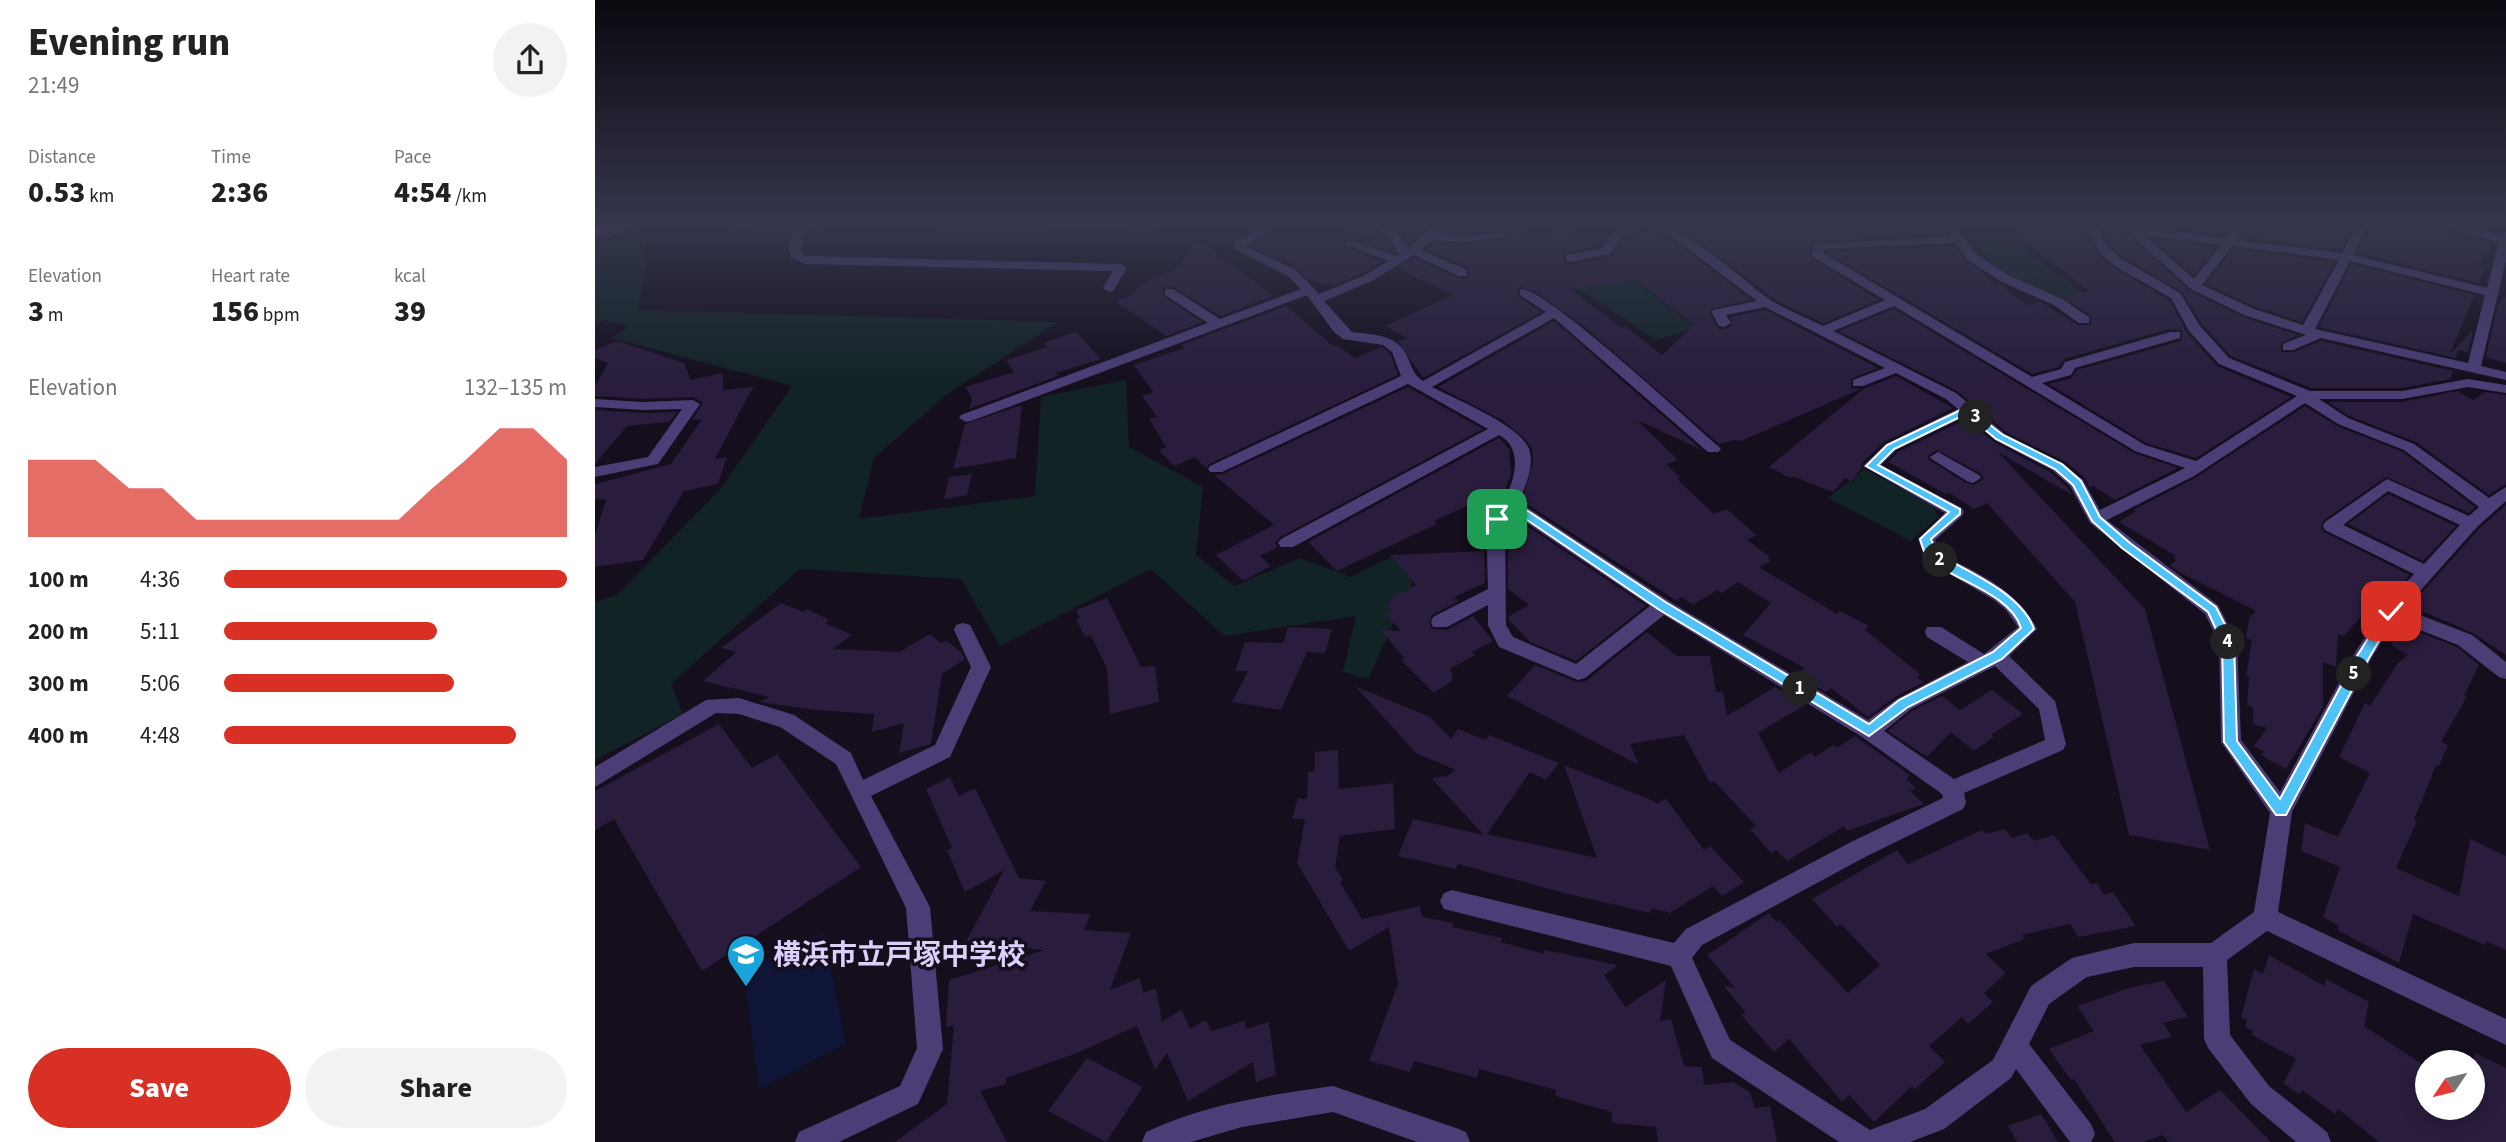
<!DOCTYPE html>
<meta charset="utf-8">
<style>
:root{--surface:#fff;--page:#f2f2f2;--text:#222;--muted:#767676;--accent:#d93025}
body{margin:0;font-family:"Source Sans 3","Noto Sans JP",sans-serif;background:var(--page);color:var(--text);height:100vh;display:flex;flex-direction:column;font-size:26px;white-space:nowrap}
*{box-sizing:border-box;margin:0}
p{font-size:23px;color:var(--muted)}
.icon{flex:none;width:38px;height:38px;fill:none;stroke:currentColor;stroke-width:2;stroke-linecap:round;stroke-linejoin:round}
.map{position:relative;flex:1;overflow:hidden}
.details{display:flex;flex-direction:column;background:var(--surface);width:595px}
.details>*{flex:none}
.needle{width:46px;rotate:235deg}
.controls{position:absolute;left:1820px;top:1050px;display:grid;gap:14px}
.controls a{display:grid;place-items:center;width:70px;height:70px;border-radius:50%;background:var(--surface);box-shadow:0 4px 18px #0003;font-size:35px}
.pin{position:absolute;display:grid;place-items:center;width:60px;height:60px;color:#fff;margin:-30px;border-radius:14px;box-shadow:0 4px 10px #0006}
.km{position:absolute;width:35px;height:35px;margin:-18px;border-radius:50%;background:#222;color:#fff;font-size:19px;line-height:35px;text-align:center}
.round{display:grid;place-items:center;flex:none;width:74px;height:74px;border-radius:37px;background:var(--page)}
.overview{display:flex;align-items:center;justify-content:space-between;height:119px;padding:0 28px}
h1{font-size:38px;font-weight:800;line-height:52px}
.stats{display:grid;grid-template-columns:repeat(3,1fr);gap:10px;height:119px;padding:7px 28px}
.stats div{display:grid;align-content:center}
.stats b{font-size:30px;font-weight:800}
.stats small{font-size:19px;font-weight:400}
.stats p{font-size:19px}
.chart{height:196px;padding:14px 28px}
.chart p{display:flex;justify-content:space-between}
.chart svg{width:100%;height:126px;margin-top:7px;fill:var(--accent);opacity:.7}
.button{display:flex;gap:14px;margin-top:auto;padding:14px 28px}
.button a{flex:1;height:80px;border-radius:42px;background:var(--accent);color:#fff;font-size:28px;font-weight:800;line-height:80px;text-align:center}
.button a+a{background:var(--page);color:var(--text)}
ul{padding:0 28px;list-style:none;font-size:23px}
li{display:grid;grid-template-columns:112px 84px 1fr;align-items:center;height:52px}
li i{height:18px;border-radius:9px;background:var(--accent)}
main{display:flex;flex:1;min-height:0}
.map>svg:first-child{display:block}
.green{fill:#122326}
.water{fill:#0e1536}
.building{fill:#291c3c;fill-rule:evenodd}
.lines{fill:none;stroke-linecap:round;stroke-linejoin:round}
.minor{fill:#4b3e77;fill-rule:evenodd}
.highway{fill:#ec5884;fill-rule:evenodd}
.route{fill:#4fc3f7;stroke:#fff;stroke-width:2}
.labels{text-anchor:middle;stroke-width:7;stroke-linejoin:round;paint-order:stroke}
.near-poi-label{font-size:28px;font-weight:bold;fill:#dcd0fa;stroke:#140e1d;text-anchor:start}
</style>
<main>
<section class="details">
<div class="overview"><div><h1>Evening run</h1><p>21:49</p></div><a class="round"><svg class="icon" aria-label="share" viewBox="0 0 24 24"><path d="M12 15V3M7 8l5-5 5 5M5 13v7h14v-7"/></svg></a></div>
<div class="stats">
<div><p>Distance</p><b>0.53<small> km</small></b></div>
<div><p>Time</p><b>2:36</b></div>
<div><p>Pace</p><b>4:54<small> /km</small></b></div>
</div>
<div class="stats">
<div><p>Elevation</p><b>3<small> m</small></b></div>
<div><p>Heart rate</p><b>156<small> bpm</small></b></div>
<div><p>kcal</p><b>39</b></div>
</div>
<div class="chart"><p><span>Elevation</span>132–135 m</p>
<svg viewBox="0 0 160 44" preserveAspectRatio="none"><path d="M0 44V17L10 17L20 17L30 27L40 27L50 38L60 38L70 38L80 38L90 38L100 38L110 38L120 27L130 17L140 6L150 6L160 17V44z"/></svg>
</div>
<ul>
<li><b>100 m</b>4:36<i style="width:100%"></i></li>
<li><b>200 m</b>5:11<i style="width:62%"></i></li>
<li><b>300 m</b>5:06<i style="width:67%"></i></li>
<li><b>400 m</b>4:48<i style="width:85%"></i></li>
</ul>
<div class="button"><a>Save</a><a>Share</a></div>
</section>
<div class="map">
<svg width="1911" height="1142" viewBox="0 0 1911 1142">
<rect width="100%" height="100%" fill="#140e1d"/>
<g class="green">
<path d="M42,231L51,233L50,273L43,310L463,322L350,396L279,458L264,519L440,496L446,397L531,380L534,447L608,487L601,555L639,586L705,558L756,577L802,554L823,570L773,679L748,672L761,616L629,636L556,569L405,646L366,579L205,569L76,684L88,714L0,760V602L22,595L127,487L197,386L17,338L34,326L11,320L0,323V242Z"/>
<path d="M1383,242L1431,245L1433,252L1508,309L1481,306L1422,280L1394,260Z"/>
<path d="M949,275L1035,277L1101,328L1061,340L994,295Z"/>
<path d="M1270,469L1338,506L1343,517L1316,541L1233,498Z"/>
</g>
<path class="water" d="M229,932L251,1044L164,1089L148,970Z"/>
<g class="building">
<path d="M739,223H771L793,240L800,252L764,240H779L738,227Z"/>
<path d="M789,223H836L814,244L802,230Z"/>
<path d="M853,223H922L926,231L932,229L950,243L955,223H982L977,239H997L998,247L969,253V263L976,265L1016,257L1027,241L1051,228L1075,238L1156,300L1116,309L1115,314L1123,329H1130L1137,325L1135,317L1170,310L1283,368L1256,379V388L1266,389L1146,441L1139,440L1124,444L992,329L940,291L926,287L922,289L924,297L946,312L828,378L803,341L812,338L790,326L858,295L803,268L819,258L863,278L872,279L875,276L873,268L831,249L839,243L867,245L906,241L912,237L909,230L867,233L850,231L855,225ZM1041,280L1099,325L1067,355L1031,327L1027,328L975,289Z"/>
<path d="M1067,223H1346L1351,234L1218,243L1214,253L1217,259L1284,300L1228,323L1182,301L1110,245Z"/>
<path d="M1407,223H1487L1503,255L1519,268L1574,300L1592,333L1622,366L1696,397L1601,458L1551,443L1454,384L1477,378L1482,370L1586,341L1587,330L1574,329L1469,359L1464,367L1437,374L1231,252L1360,246L1370,260L1387,272L1399,285L1405,284L1432,305L1446,302L1482,325H1496L1495,315L1468,297L1494,291Z"/>
<path d="M1503,223H1521L1595,291L1648,317L1703,335L1686,343V352H1699L1726,341L1858,371L1856,379L1807,388H1716L1636,356L1607,324L1587,292L1530,258L1516,246Z"/>
<path d="M1540,223H1640L1630,235Z"/>
<path d="M1657,223H1755L1760,224L1746,250L1647,238Z"/>
<path d="M1788,223H1817L1898,243L1883,265L1890,267L1884,283L1762,253L1775,228L1783,230Z"/>
<path d="M670,236L749,239L750,247L788,262L738,286L725,284L713,279L702,268L655,246Z"/>
<path d="M1557,239L1621,247L1599,275Z"/>
<path d="M602,240L678,296L625,316L579,287L570,286L567,289L569,297L607,322L572,336L520,301L543,293L538,290L546,287L544,286L590,264L586,262Z"/>
<path d="M1638,249L1740,262L1707,322L1660,307L1611,284Z"/>
<path d="M1756,264L1879,295L1855,354L1878,330L1873,353L1863,350L1861,358L1724,327Z"/>
<path d="M1911,297V363L1891,357L1903,305Z"/>
<path d="M691,306L738,346L742,345L760,358L787,347L795,354L803,375L614,464L611,468L600,457L579,466L564,450L571,447L554,419L562,417L547,396L558,392L539,365L590,348L586,345Z"/>
<path d="M1299,309L1539,453L1583,468L1520,500L1498,486L1495,488L1490,478L1471,462L1411,432L1362,391L1244,331Z"/>
<path d="M959,321L1107,450L1042,420L1083,460L1071,464L1085,477L1082,479L1119,514L1132,509L1162,536L1151,539L1175,557L1173,559L1176,561L1164,567L1242,614L1245,611L1274,626L1270,630L1325,674L1322,677L1329,682L1300,697L1273,717L1236,688L1231,692L1201,674L1210,668L1148,635L1176,603L1143,582L1127,593L1122,590L1098,605L1087,597L1082,601L927,501L938,462L937,448L930,439L907,420L843,387Z"/>
<path d="M481,332L506,359L461,373L463,376L374,409L377,398L370,387L419,372L411,360L453,347L449,343Z"/>
<path d="M22,341L89,363L96,380L128,373V390L158,387L120,459L132,457L123,484L89,491L48,560L0,567V535L11,500L0,499V484L76,464L107,419L97,420L108,403L98,397L48,399L0,396V386L13,363L0,358V350Z"/>
<path d="M1301,376L1358,408L1289,442L1266,464L1267,468L1256,481L1250,478L1238,492L1197,476L1195,478L1174,467L1268,389Z"/>
<path d="M813,387L888,429L685,537L680,543L683,547L665,556L676,566L648,581L621,555L679,525L619,475L628,474Z"/>
<path d="M1863,391L1878,400L1890,392L1911,395V484L1894,495L1821,442L1754,416L1733,402H1807Z"/>
<path d="M427,405L421,458L358,469L370,424Z"/>
<path d="M1710,406L1742,426L1808,452L1880,507L1874,513L1791,477L1728,521L1726,527L1729,532L1815,575L1796,596L1788,591L1749,636L1743,634L1741,667L1728,662V707L1691,769L1666,755L1669,752L1659,746L1672,728L1658,724V707L1652,705L1654,677L1651,676L1657,640L1651,638L1654,618L1661,611L1584,572L1575,565L1581,560L1578,558L1581,556L1524,522L1541,511L1538,510L1600,478Z"/>
<path d="M0,410L48,413L82,412L74,422L32,426L0,464Z"/>
<path d="M1371,419L1399,442L1455,472L1473,488L1477,495L1403,452L1550,609L1615,850L1534,835L1480,602L1392,503L1379,509L1353,492L1351,494L1293,462L1303,452ZM1342,450L1385,473L1389,479L1379,485L1371,483L1333,459L1334,455Z"/>
<path d="M904,438L914,449L916,474L906,501L893,516L878,503L839,521L842,524L742,571L713,542Z"/>
<path d="M377,474L372,495L349,499L354,477Z"/>
<path d="M1793,494L1861,526L1828,561L1753,524Z"/>
<path d="M1911,505V655L1878,633L1815,606L1884,529Z"/>
<path d="M917,516L1051,606L981,661L935,642L914,620V616L934,605L913,589V550H926L913,537V521Z"/>
<path d="M889,551L890,583L859,597L864,601L837,615L834,623L837,629L852,630L878,616L898,641L877,652L880,655L855,669L857,671V681L839,693L806,660L809,658L786,630L806,631L790,613L797,610L792,604L799,600L796,597L821,585L795,555Z"/>
<path d="M512,598L546,667L560,666L564,702L515,714L512,669L496,635L490,637L481,619L485,618L481,610Z"/>
<path d="M186,603L208,612L212,609L234,620L230,623L257,635L238,649L304,652L335,634L346,643L351,640L367,653L370,659L347,674L336,744L304,753L309,723L277,732L279,714L220,710L165,702L174,697L108,681L141,652L126,648Z"/>
<path d="M693,627L737,629L730,653L712,652L686,710L637,702L653,671H640L650,642L688,643Z"/>
<path d="M1813,628L1862,647L1884,665L1869,696L1872,697L1846,742L1853,745L1844,766L1841,765L1819,820L1822,821L1801,868L1864,896L1875,839L1911,856V950L1890,941V945L1818,914L1804,963L1742,930L1744,926L1728,917L1745,867L1706,851L1710,823L1743,837L1775,773L1744,757L1770,703L1775,706L1803,663L1813,655L1795,645Z"/>
<path d="M1052,632L1082,656H1115L1121,692H1128L1132,716L1180,687L1210,705L1163,733L1184,773L1216,752L1220,757L1238,745L1242,748L1260,736L1315,775L1311,779L1321,788L1315,791L1329,804L1252,831L1249,826L1192,861L1181,850L1176,853L1155,829L1161,826L1119,781L1115,783L1089,735L1035,744L1044,765L912,696L940,665L982,682L991,681Z"/>
<path d="M760,686L835,717L856,739L863,729L891,740L894,735L964,763L951,780L935,772L892,834L1002,858L969,765L1059,801L1061,804L1071,799L1109,850L1115,846L1149,882L1127,896L1118,886L1075,913L1057,908L1055,913L969,893L863,864L861,869L803,856L818,819L889,835L836,778L852,776L861,770L821,753Z"/>
<path d="M1397,690L1428,714L1396,735L1399,737L1379,751L1356,732L1332,757L1293,731L1317,711L1347,696L1365,710Z"/>
<path d="M124,724L157,768L182,754L266,867L107,971L19,819L0,830V791Z"/>
<path d="M743,750L744,789L798,783L800,829L745,836L740,868L748,880L745,882L767,919L825,906L827,917L858,923L857,927L907,938L906,942L949,954L950,950L1023,965L1009,975L1030,1007L1071,980L1065,1021L1076,1019L1089,1066L1107,1067L1109,1085L1138,1082L1155,1092L1160,1108L1175,1106L1182,1142H1063L1061,1127L1017,1123V1112L960,1096L961,1090L884,1069L882,1078L819,1061L815,1072L774,1061L803,984L794,927L754,951L702,863L710,819H697L703,798L712,799L713,772L720,771V752Z"/>
<path d="M355,777L364,796L380,788L424,878L451,881L435,911L496,914L489,930L536,933L515,990L545,978L548,993L561,988L567,1021L587,1010L595,1029L611,1020L616,1031L650,1021L651,1029L674,1022L681,1075L661,1082L658,1062L593,1101L572,1053L560,1070L542,1026L482,1053L411,1078V1084L385,1091L412,1142H300L352,1104L359,1025L351,1027L354,980L449,950L371,942L409,870L370,892L352,850L357,848L331,789Z"/>
<path d="M1410,829L1417,838L1432,833L1439,841L1459,835L1496,884L1502,883L1509,895L1518,892L1541,926L1483,937L1475,924L1427,935L1430,939L1391,954L1411,973L1389,993L1398,1002L1373,1024L1367,1017L1334,1046L1350,1062L1320,1089L1317,1086L1279,1122L1254,1095L1247,1102L1194,1039L1179,1052L1146,1015L1150,1012L1128,985L1140,988L1112,955L1174,913L1181,922L1184,920L1253,993L1285,965L1246,924L1242,927L1217,899L1302,850L1313,864L1387,830L1391,834Z"/>
<path d="M1674,955L1729,986L1731,979L1774,1002L1769,1026L1832,1067V1108H1878L1880,1053L1911,1068V1142H1784L1743,1109L1740,1114L1707,1090L1705,1095L1688,1083L1701,1059L1657,1035L1658,1031L1650,1027L1652,1020L1646,1017L1659,969L1668,974Z"/>
<path d="M1569,981L1593,1017L1568,1023L1577,1037L1545,1045L1591,1112L1625,1090L1676,1142H1574L1568,1135L1548,1142H1520L1479,1079L1476,1080L1454,1049L1499,1031L1482,1006L1534,988Z"/>
<path d="M492,1058L548,1087L511,1142L453,1111Z"/>
<path d="M1446,1114L1463,1142H1422L1413,1126Z"/>
</g>
<g class="lines">
<g class="minor">
<path d="M43,223H61L0,240V234Z"/>
<path d="M126,223L205,226L240,223L239,225L210,231L206,249L207,255L212,256L526,264L532,268L518,291L514,292L508,288L518,271L210,264L196,257L194,249L198,232L140,230Z"/>
<path d="M293,223L558,225L564,228L558,231L299,226Z"/>
<path d="M672,223H686L650,246L701,270L724,294L768,276L794,261L751,245V241H759L802,256L804,255L795,238L773,223C793,223 802,230 813,248L840,223L852,225L844,233L867,236L909,233V237L905,238L867,242L838,240L826,250L872,270V276H864L819,255L777,281L729,301L757,332C780,335 803,334 813,358C817,368 819,375 828,381L951,312L925,295V289C948,285 1096,423 1123,446L1126,449L1123,452H1113L959,318L837,387C862,400 925,425 934,449C940,466 930,486 924,502L1074,601L1273,720L1302,699L1373,662L1332,637L1330,632L1332,627H1346L1389,654L1423,627L1411,610L1399,600L1331,560L1323,539L1350,513L1268,466L1291,444L1363,409L1351,399L1301,373L1268,386H1258V380L1290,368L1170,307L1131,315L1136,323L1129,327L1124,326L1117,313L1118,310L1162,301L1076,236L1047,224L1027,236L1015,254L975,262L971,261V255L1007,248C1014,238 1021,226 1034,223C1079,211 1140,275 1174,299C1190,310 1210,317 1228,326L1290,300L1218,257L1216,254L1220,244L1356,236L1352,231L1357,223H1367L1364,231L1380,253L1415,276L1467,299L1494,317V323H1484L1459,305L1407,282L1372,259L1361,243L1229,249L1228,253L1437,377L1466,369L1470,362L1575,332H1585V338L1480,368L1476,375L1447,383L1550,445L1601,461L1702,396L1624,364L1594,331L1576,298L1520,266L1505,253L1490,223H1500L1514,248L1528,260L1585,293L1605,326L1634,358L1715,391H1807L1873,379L1911,385V393L1873,387L1807,399H1724L1753,418L1819,444L1894,498L1911,487V501L1882,527L1809,609L1877,635L1911,662V679L1904,677L1863,645L1800,620L1776,659L1697,812L1683,912L1911,1019V1045L1672,931L1632,960L1635,1035L1674,1086L1732,1132L1736,1142H1701L1656,1104L1613,1048L1609,1039L1608,967H1539L1492,977L1454,1004L1434,1044L1496,1124L1500,1134L1496,1142H1475L1421,1069L1416,1078L1349,1129L1315,1142H1244L1117,1058L1076,966L849,909L845,901L849,893L857,890L1079,943L1091,929L1256,842L1348,798L1347,794L1267,737L1069,615L990,678L983,680L904,647L893,625V605L852,627H838L836,622L838,617L893,589C893,573 890,531 894,519C896,512 904,508 908,502C920,481 929,448 904,435L698,547H686L683,543L686,539L893,429L813,384L627,472H615L613,469L615,466L806,376L797,352L788,345L748,339L739,332L712,295L376,421L371,422L364,418L366,415L613,323L570,295V289H578L625,319L706,289L693,276L638,248L640,242ZM1299,306L1540,451L1590,468L1505,510L1488,480L1469,464L1410,434L1361,393L1238,331ZM1710,403L1743,424L1809,450L1884,507L1874,516L1792,479L1730,522L1728,526L1730,530L1819,574L1790,606L1761,651L1685,792L1646,740L1642,642L1623,605L1512,520L1599,476ZM1371,416L1400,440L1457,470L1475,486L1495,523L1610,614L1624,642L1626,742L1675,813L1659,912L1616,943H1539L1477,958L1436,986L1398,1060L1330,1109L1275,1130L1135,1040L1097,958L1107,945L1272,856L1368,809L1371,803L1369,793L1468,750L1471,744L1460,701L1414,656L1442,629C1422,589 1382,573 1344,553L1340,540L1367,516L1369,512L1367,508L1286,465L1301,450ZM1793,491L1865,525L1829,564L1748,525ZM917,513L1055,606L981,664L918,637L911,625L910,520ZM1400,666L1444,709L1450,740L1359,779L1289,731L1316,709Z"/>
<path d="M1523,223L1631,238L1643,223H1654L1642,240L1747,253L1764,223H1774L1758,255L1892,288L1904,242L1829,223H1849L1905,235L1911,232V260L1886,366L1911,372V380L1726,338L1698,350H1688V344L1711,335L1649,315L1596,289ZM1549,235L1626,245L1599,279ZM1637,246L1744,260L1708,325L1659,309L1607,285ZM1755,261L1890,295L1873,363L1720,329Z"/>
<path d="M0,399L48,402L98,400L105,404L63,464L0,477V467L53,457L87,409L48,410L0,407Z"/>
<path d="M1343,452L1384,475L1386,478L1378,483L1372,481L1338,460L1335,457Z"/>
<path d="M368,623L375,625L396,667L355,757L276,796L335,907L348,1049L323,1104L244,1142H200L204,1132L305,1086L322,1048L311,908L241,764L185,727L144,714L121,713L0,787V767L111,700L144,698L199,715L256,753L268,780L340,745L376,667L359,630L361,625Z"/>
<path d="M738,1086L861,1128L871,1132L875,1142H822L738,1112L647,1127L596,1142H547L551,1132C611,1104 674,1095 738,1086Z"/>
</g>
<path class="highway" d="M13,223H36L34,226L0,234V226Z"/>
</g>
<linearGradient id="sky" x2="0" y2="1"><stop stop-color="#0b0810"/><stop offset="0.58" stop-color="#34364c"/><stop offset="1" stop-color="#34364c" stop-opacity="0"/></linearGradient>
<rect width="1911" height="383" fill="url(#sky)"/>
<path class="route" d="M1372,407L1408,435L1467,464L1486,481L1505,517L1535,543L1621,607L1639,642L1642,741L1685,799L1762,656L1792,608H1800L1802,611L1774,658L1691,815H1681L1629,742L1627,642L1613,612L1527,548L1497,521L1478,485L1460,469L1401,439L1371,414L1299,449L1283,465L1365,509V514L1336,539L1342,554C1373,571 1427,594 1439,629L1407,659L1313,707L1274,736L1063,609L916,509L906,521L897,519L911,501H918L1072,603L1274,724L1304,700L1398,652L1426,628C1415,593 1357,580 1334,559C1329,555 1327,545 1325,539L1354,512L1271,466L1292,445Z"/>
<defs>
<symbol id="school-pin" viewBox="-11 -11 22 30"><path d="M0 17L-7.5 6A9.5 9.5 0 1 1 7.5 6Z" fill="#19a5dc" stroke="#140e1d"/><path d="M0-5L7-2L0 1L-7-2ZM-4 1L0 2.5L4 1V4Q0 6-4 4Z" fill="#fff"/></symbol>
</defs>
<g fill-rule="evenodd">
<use href="#school-pin" x="129" y="932" width="44" height="60"/>
</g>
<g class="labels">
<g class="near-poi-label">
<text x="178" y="964">横浜市立戸塚中学校</text>
</g>
</g>
</svg>
<div class="controls">
<a><svg class="needle" viewBox="-14 -14 28 28"><path d="M0-13l5 13h-10z" fill="#e53935"/><path d="M0 13l5-13h-10z" fill="#767676"/></svg></a>
</div>
<div class="pin" style="left:902px;top:519px;background:#1e9e55"><svg class="icon" aria-label="arrive" viewBox="0 0 24 24"><path d="M6 21V4h12l-3 4 3 4H6"/></svg></div>
<div class="pin" style="left:1796px;top:611px;background:#d93025"><svg class="icon" aria-label="check" viewBox="0 0 24 24"><path d="M5 12l5 5 9-10"/></svg></div>
<b class="km" style="left:1205px;top:689px">1</b>
<b class="km" style="left:1345px;top:560px">2</b>
<b class="km" style="left:1381px;top:417px">3</b>
<b class="km" style="left:1633px;top:642px">4</b>
<b class="km" style="left:1759px;top:674px">5</b>
</div>
</main>
